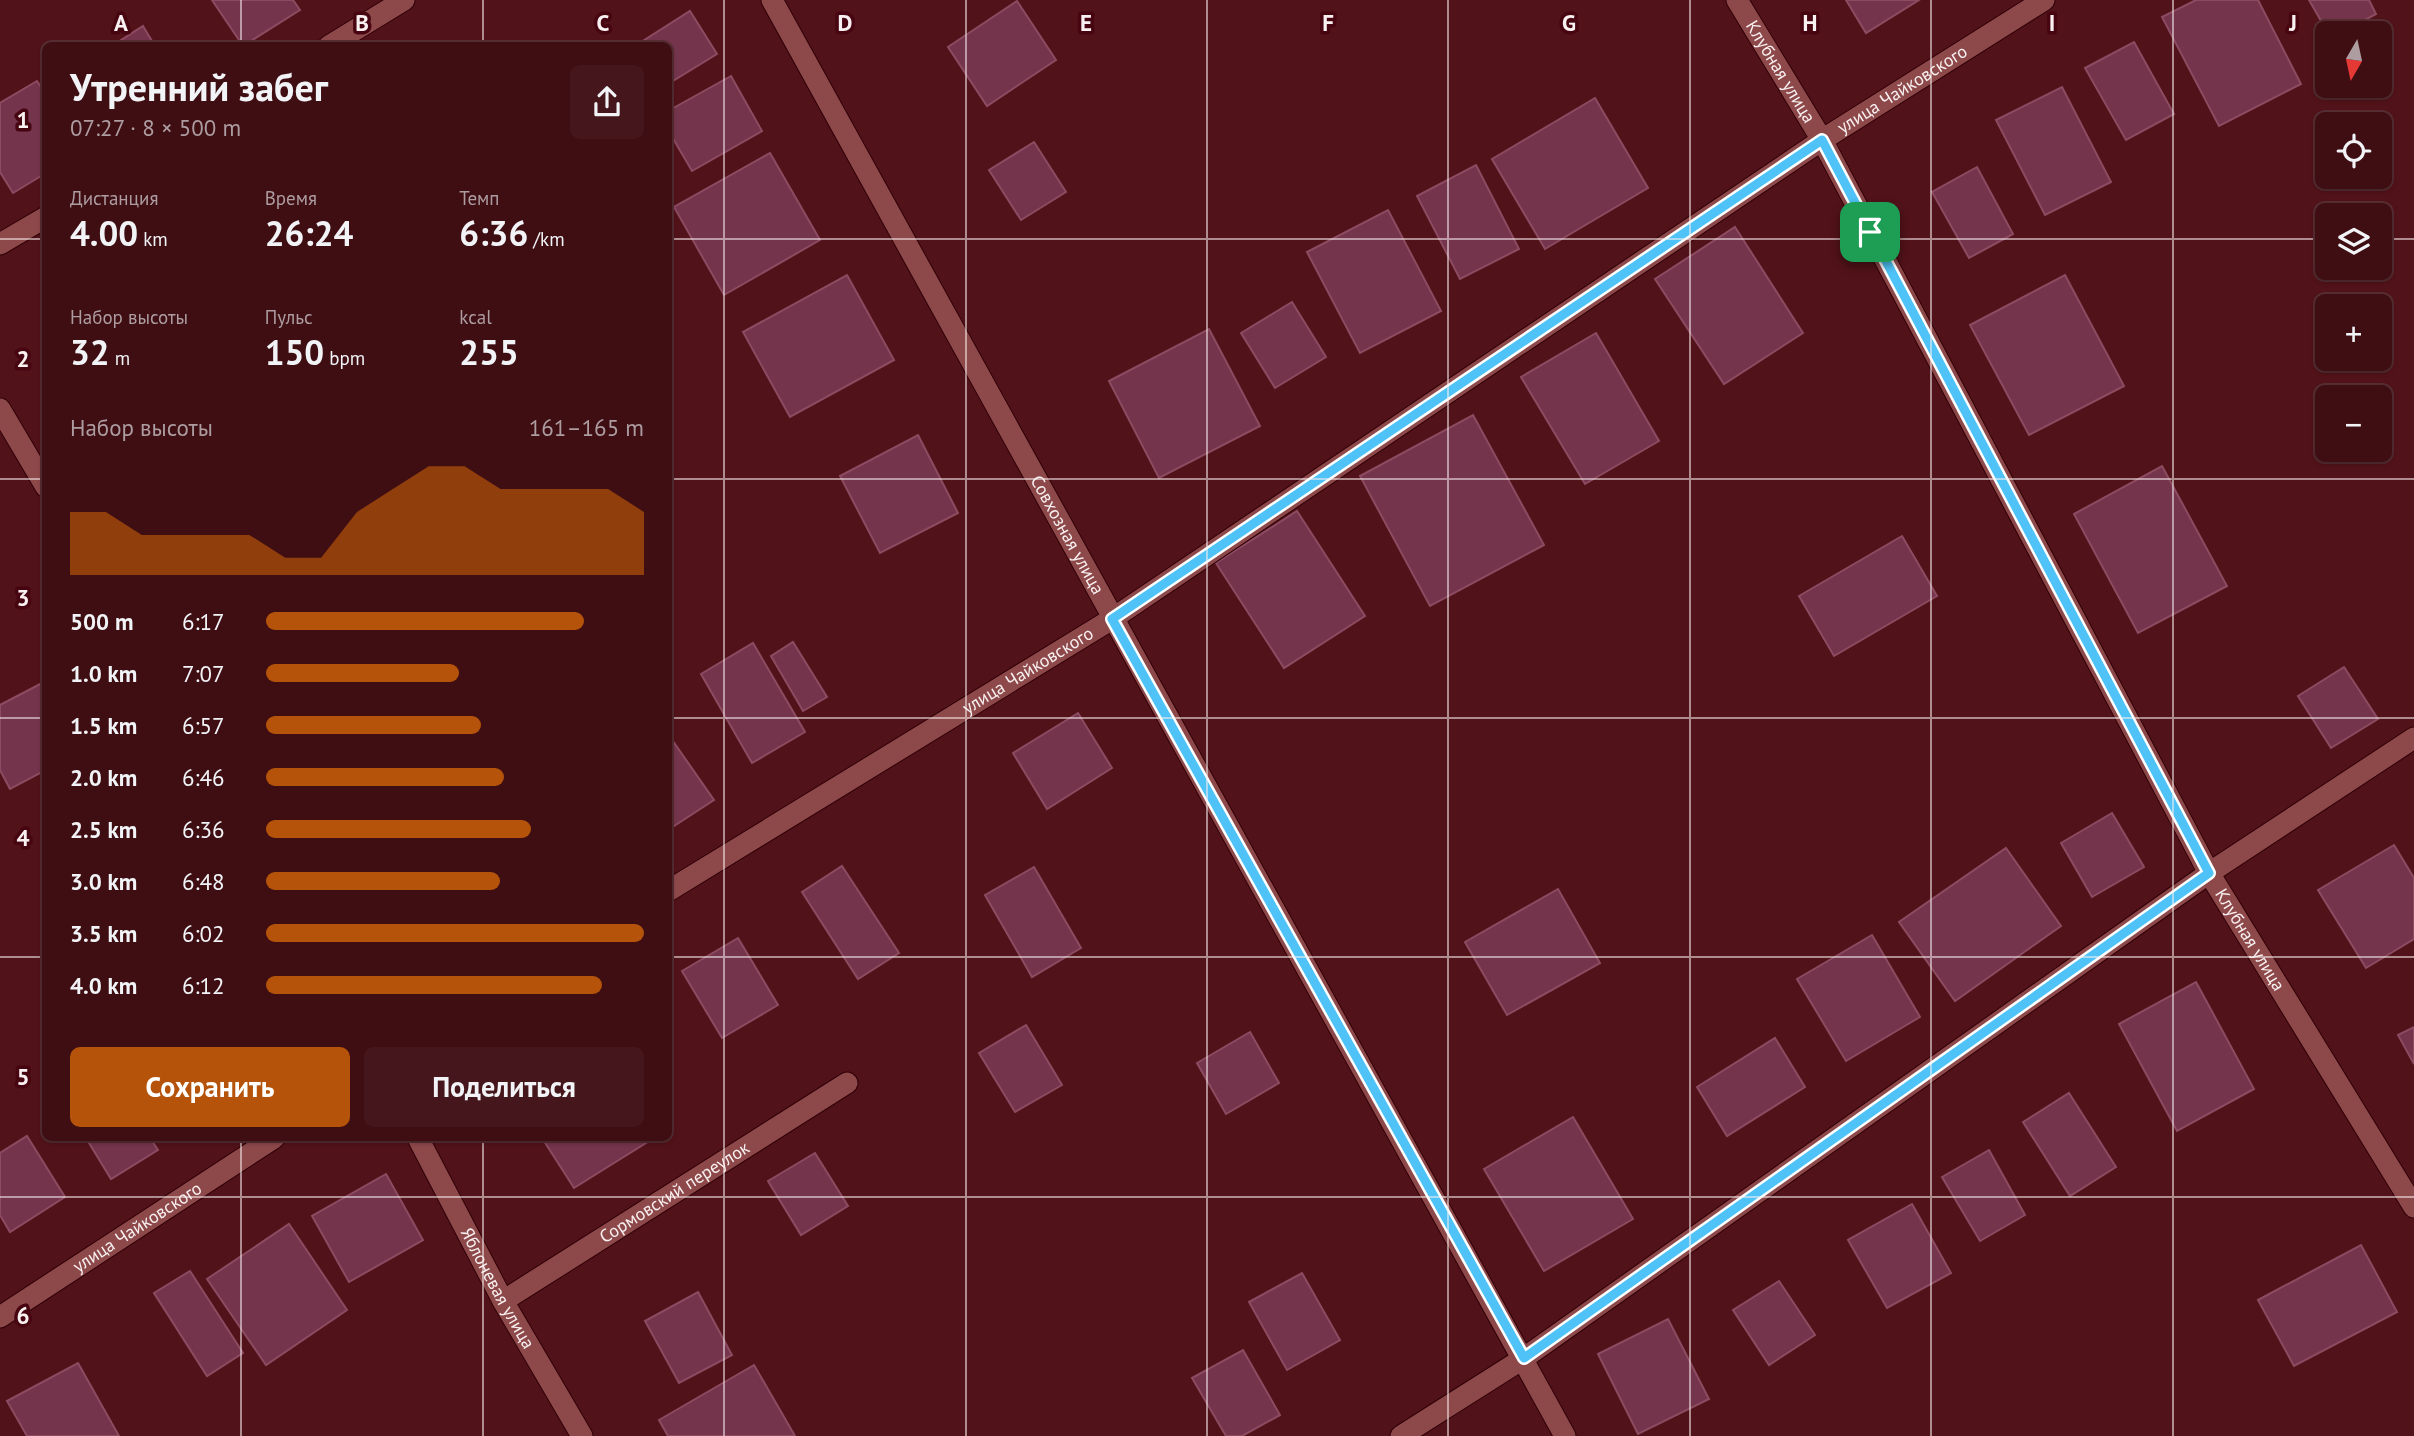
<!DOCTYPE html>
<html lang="ru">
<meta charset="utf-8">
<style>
:root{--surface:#3e0e13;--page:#45171c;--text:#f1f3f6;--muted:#ad9ca0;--line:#572e33;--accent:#b45309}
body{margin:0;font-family:"PT Sans",sans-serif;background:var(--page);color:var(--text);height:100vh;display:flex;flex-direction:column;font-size:26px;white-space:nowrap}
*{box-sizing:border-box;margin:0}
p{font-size:23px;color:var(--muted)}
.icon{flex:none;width:38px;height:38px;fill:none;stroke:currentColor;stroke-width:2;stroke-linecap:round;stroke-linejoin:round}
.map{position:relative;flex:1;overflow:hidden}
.drawer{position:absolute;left:42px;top:42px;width:630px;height:1099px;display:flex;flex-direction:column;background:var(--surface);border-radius:10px;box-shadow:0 2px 5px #0004,0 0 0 2px var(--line)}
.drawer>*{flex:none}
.needle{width:46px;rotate:189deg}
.controls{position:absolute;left:2315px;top:21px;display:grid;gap:14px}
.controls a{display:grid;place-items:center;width:77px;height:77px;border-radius:10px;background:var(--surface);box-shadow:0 2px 5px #0004,0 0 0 2px var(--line);font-size:35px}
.pin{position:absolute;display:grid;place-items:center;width:60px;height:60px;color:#fff;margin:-30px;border-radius:14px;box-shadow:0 4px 10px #0006}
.round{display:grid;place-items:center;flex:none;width:74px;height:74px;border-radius:10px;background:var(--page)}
.head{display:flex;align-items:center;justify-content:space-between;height:119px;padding:0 28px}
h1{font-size:38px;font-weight:600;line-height:52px}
.metrics{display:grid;grid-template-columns:repeat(3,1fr);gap:10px;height:119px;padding:7px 28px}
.metrics div{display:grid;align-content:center}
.metrics b{font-size:35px;font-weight:600}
.metrics small{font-size:19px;font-weight:400}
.metrics p{font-size:19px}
.chart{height:196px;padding:14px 28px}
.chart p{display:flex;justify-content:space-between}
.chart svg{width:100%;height:126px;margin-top:7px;fill:var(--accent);opacity:.7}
.primary-button{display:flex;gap:14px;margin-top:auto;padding:14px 28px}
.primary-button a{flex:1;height:80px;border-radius:10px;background:var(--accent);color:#fff;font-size:28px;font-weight:600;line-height:80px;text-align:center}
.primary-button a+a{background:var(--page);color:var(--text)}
ul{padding:0 28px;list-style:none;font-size:23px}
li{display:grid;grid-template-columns:112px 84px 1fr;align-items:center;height:52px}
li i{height:18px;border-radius:9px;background:var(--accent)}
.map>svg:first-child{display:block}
.building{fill:#74344c;stroke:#8d4b62;stroke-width:2}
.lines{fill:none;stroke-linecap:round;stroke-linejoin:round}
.minor-casing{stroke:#2f0107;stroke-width:23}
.minor{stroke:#8d484a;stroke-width:21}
.route-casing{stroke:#fff;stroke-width:14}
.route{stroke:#4fc3f7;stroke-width:9}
.grid{fill:none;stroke:#f9f1f1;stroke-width:2;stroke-opacity:0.55}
.labels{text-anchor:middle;stroke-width:7;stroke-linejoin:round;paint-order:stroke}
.street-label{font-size:18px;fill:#f9f1f1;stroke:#460510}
.grid-label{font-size:23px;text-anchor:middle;font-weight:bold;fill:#f9f1f1;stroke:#460510;stroke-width:7;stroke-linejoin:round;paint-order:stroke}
</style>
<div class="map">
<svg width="2414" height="1436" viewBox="0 0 2414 1436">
<rect width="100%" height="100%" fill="#521219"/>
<g class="building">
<path d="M212,0H293L300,10L243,46Z"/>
<path d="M1846,0H1919L1866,33Z"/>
<path d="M2196,0H2258L2301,84L2219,126L2162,17Z"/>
<path d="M2309,0H2369L2376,14L2341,33H2328Z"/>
<path d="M1017,1L1056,60L987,106L948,47Z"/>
<path d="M690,11L717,54L668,84V46H635Z"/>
<path d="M143,26L155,46H112Z"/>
<path d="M2134,42L2174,114L2126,140L2085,68Z"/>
<path d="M731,76L762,131L692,171L668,130V111Z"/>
<path d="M37,81L46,95V173L13,193L0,172V103Z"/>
<path d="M2062,87L2111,182L2045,215L1996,120Z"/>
<path d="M1595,98L1648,188L1545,249L1492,159Z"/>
<path d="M1034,142L1066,192L1021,220L989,170Z"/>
<path d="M770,153L820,240L724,295L674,207Z"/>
<path d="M1476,165L1519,249L1460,279L1417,196Z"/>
<path d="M1977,167L2013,234L1969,258L1932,192Z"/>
<path d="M1388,210L1441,311L1360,353L1307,252Z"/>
<path d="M1735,227L1803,333L1724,384L1655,279Z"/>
<path d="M847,275L894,360L790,417L743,332Z"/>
<path d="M2065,275L2124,386L2029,435L1970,325Z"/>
<path d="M1292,302L1326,357L1275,388L1241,333Z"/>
<path d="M1209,329L1260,426L1159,478L1109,381Z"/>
<path d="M1596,333L1659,441L1585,484L1521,377Z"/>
<path d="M1473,415L1544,545L1430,606L1360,476Z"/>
<path d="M918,435L958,513L880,553L840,476Z"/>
<path d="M2162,466L2227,586L2138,633L2074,514Z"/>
<path d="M1297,511L1365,616L1284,668L1216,563Z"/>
<path d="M1902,536L1937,596L1834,656L1799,596Z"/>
<path d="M793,642L827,697L803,711L771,656Z"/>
<path d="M753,643L805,732L752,763L701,674Z"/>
<path d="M2344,667L2378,719L2331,748L2298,696Z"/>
<path d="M46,681V770L10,789L0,770V705Z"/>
<path d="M1078,713L1112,768L1047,809L1013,753Z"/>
<path d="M668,734L714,800L668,830Z"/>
<path d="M2112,813L2144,867L2092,897L2061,843Z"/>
<path d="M2394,845L2414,878V939L2366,968L2318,890Z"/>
<path d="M2006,848L2061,926L1955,1001L1899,922Z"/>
<path d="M842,866L899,953L858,979L802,892Z"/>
<path d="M1034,867L1081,948L1032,977L985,895Z"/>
<path d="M1558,889L1600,963L1507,1015L1465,942Z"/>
<path d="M1872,935L1920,1017L1846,1061L1797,979Z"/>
<path d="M738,938L778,1005L722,1038L682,971Z"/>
<path d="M2196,982L2254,1089L2177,1131L2119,1024Z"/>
<path d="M1026,1025L1062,1085L1015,1112L979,1053Z"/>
<path d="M2414,1027V1064L2398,1035Z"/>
<path d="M1250,1032L1279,1083L1226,1114L1197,1063Z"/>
<path d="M1775,1038L1805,1087L1727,1136L1697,1087Z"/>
<path d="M2069,1093L2116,1167L2070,1196L2023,1122Z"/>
<path d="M1573,1117L1633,1219L1544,1271L1484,1169Z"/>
<path d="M27,1136L65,1197L10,1232L0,1215V1153Z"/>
<path d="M86,1138H150L158,1150L111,1179Z"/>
<path d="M542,1138H654L574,1188Z"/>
<path d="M1989,1150L2025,1215L1980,1241L1942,1177Z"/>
<path d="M815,1153L848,1206L801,1235L768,1181Z"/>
<path d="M386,1174L423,1240L349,1282L312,1216Z"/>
<path d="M1912,1204L1951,1273L1887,1308L1848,1240Z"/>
<path d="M289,1224L347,1310L266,1365L207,1279Z"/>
<path d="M2361,1245L2397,1312L2294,1366L2258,1300Z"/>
<path d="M190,1271L243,1353L207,1376L154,1293Z"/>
<path d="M1302,1273L1340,1340L1287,1370L1249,1302Z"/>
<path d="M1779,1281L1815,1335L1769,1365L1733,1310Z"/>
<path d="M698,1292L732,1355L679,1383L645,1321Z"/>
<path d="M1668,1319L1709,1399L1638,1434L1598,1354Z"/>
<path d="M1243,1350L1280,1415L1242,1436H1226L1192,1378Z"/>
<path d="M78,1363L119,1436H27L7,1401Z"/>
<path d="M754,1365L795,1436H668L659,1420Z"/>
</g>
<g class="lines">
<defs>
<g id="minor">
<path id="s1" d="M772,0L1565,1436"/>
<path id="s2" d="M1737,0L1822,140L2209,873L2414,1207"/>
<path d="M329,46L404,0"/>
<path d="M0,244L46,217"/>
<path d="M0,409L46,487"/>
<path id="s3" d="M668,891L1112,619L1822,140L2044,0"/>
<path id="s4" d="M418,1138L503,1301L582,1436"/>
<path id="s5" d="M503,1301L847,1083"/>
<path id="s6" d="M0,1317L274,1138"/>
<path d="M1401,1436L1524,1358L2209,873L2414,738"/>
</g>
</defs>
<use href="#minor" class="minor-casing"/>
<use href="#minor" class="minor"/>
</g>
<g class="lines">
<defs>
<path id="route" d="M1822,140L2209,873L1524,1358L1112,619Z"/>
</defs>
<use href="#route" class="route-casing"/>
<use href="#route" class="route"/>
</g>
<path class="grid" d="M241,0V46M483,0V46M724,0V1436M966,0V1436M1207,0V1436M1448,0V1436M1690,0V1436M1931,0V1436M2173,0V1436M0,239H46M668,239H2328M2380,239H2414M0,479H46M668,479H2414M0,718H46M668,718H2414M0,957H46M668,957H2414M241,1138V1436M483,1138V1436M0,1197H2414"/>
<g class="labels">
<g class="street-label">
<text dy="6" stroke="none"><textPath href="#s2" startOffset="84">Клубная улица</textPath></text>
<text dy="6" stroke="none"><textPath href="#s3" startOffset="1472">улица Чайковского</textPath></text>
<text dy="6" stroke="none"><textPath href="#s1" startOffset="611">Совхозная улица</textPath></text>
<text dy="6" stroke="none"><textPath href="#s3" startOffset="422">улица Чайковского</textPath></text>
<text dy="6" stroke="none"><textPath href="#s2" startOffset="1071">Клубная улица</textPath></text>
<text dy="6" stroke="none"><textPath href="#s5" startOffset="203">Сормовский переулок</textPath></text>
<text dy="6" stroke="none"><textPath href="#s6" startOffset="164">улица Чайковского</textPath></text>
<text dy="6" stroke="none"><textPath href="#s4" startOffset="170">Яблоневая улица</textPath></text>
</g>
</g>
<g class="grid-label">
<text x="121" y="31">A</text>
<text x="362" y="31">B</text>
<text x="603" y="31">C</text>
<text x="845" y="31">D</text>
<text x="1086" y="31">E</text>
<text x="1328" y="31">F</text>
<text x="1569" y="31">G</text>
<text x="1810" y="31">H</text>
<text x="2052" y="31">I</text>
<text x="2293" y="31">J</text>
<text x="23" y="128">1</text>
<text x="23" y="367">2</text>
<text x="23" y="606">3</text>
<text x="23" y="846">4</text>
<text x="23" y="1085">5</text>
<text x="23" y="1324">6</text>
</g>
</svg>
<div class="controls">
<a><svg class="needle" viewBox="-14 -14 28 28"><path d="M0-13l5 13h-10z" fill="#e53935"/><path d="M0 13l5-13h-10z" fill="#ad9ca0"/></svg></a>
<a><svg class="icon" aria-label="locate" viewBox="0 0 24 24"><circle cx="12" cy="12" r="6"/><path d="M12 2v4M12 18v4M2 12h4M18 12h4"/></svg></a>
<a><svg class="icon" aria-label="layers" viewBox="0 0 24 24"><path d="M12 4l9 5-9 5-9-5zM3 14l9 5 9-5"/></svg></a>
<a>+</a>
<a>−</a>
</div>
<div class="pin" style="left:1870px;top:232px;background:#1e9e55"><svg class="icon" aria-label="arrive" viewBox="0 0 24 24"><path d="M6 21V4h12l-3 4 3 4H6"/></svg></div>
<section class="drawer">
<div class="head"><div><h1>Утренний забег</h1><p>07:27 · 8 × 500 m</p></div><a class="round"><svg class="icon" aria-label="share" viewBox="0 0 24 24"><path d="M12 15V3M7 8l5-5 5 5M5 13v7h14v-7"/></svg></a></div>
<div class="metrics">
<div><p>Дистанция</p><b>4.00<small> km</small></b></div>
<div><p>Время</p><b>26:24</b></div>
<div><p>Темп</p><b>6:36<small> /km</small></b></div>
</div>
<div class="metrics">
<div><p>Набор высоты</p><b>32<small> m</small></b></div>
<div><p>Пульс</p><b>150<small> bpm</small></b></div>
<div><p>kcal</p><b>255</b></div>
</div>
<div class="chart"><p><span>Набор высоты</span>161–165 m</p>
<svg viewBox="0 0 160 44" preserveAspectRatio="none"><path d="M0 44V22L10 22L20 30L30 30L40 30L50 30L60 38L70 38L80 22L90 14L100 6L110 6L120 14L130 14L140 14L150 14L160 22V44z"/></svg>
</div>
<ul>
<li><b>500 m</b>6:17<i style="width:84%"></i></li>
<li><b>1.0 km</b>7:07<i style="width:51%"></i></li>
<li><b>1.5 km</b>6:57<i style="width:57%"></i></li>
<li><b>2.0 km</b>6:46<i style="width:63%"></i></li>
<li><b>2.5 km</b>6:36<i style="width:70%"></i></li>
<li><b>3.0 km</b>6:48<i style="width:62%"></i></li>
<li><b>3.5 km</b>6:02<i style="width:100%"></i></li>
<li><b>4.0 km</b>6:12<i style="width:89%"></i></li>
</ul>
<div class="primary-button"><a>Сохранить</a><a>Поделиться</a></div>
</section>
</div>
